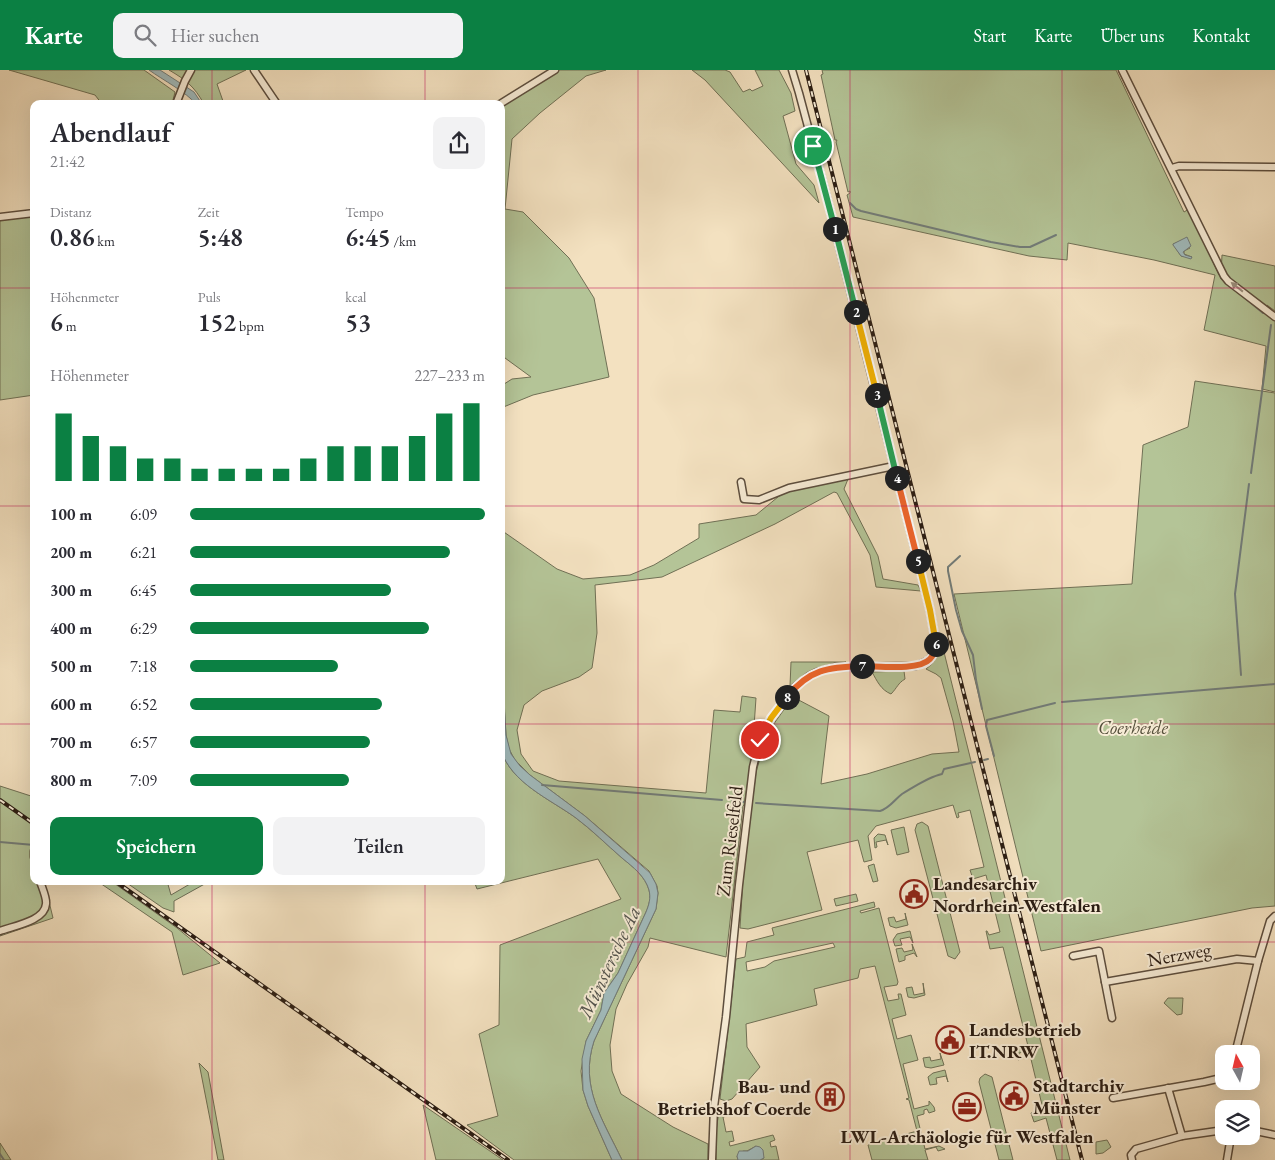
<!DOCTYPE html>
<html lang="de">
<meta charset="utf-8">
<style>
:root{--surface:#fff;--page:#f2f2f3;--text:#2b2b33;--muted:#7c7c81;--accent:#0b8043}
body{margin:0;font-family:"EB Garamond",serif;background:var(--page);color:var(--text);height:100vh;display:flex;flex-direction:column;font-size:19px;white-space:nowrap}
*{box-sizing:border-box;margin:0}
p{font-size:16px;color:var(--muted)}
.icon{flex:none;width:28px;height:28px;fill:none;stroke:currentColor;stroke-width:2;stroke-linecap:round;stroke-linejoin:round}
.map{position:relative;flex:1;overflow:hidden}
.drawer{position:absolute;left:30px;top:30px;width:475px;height:785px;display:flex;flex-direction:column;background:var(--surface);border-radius:10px;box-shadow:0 5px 20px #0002}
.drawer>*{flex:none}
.needle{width:32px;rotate:352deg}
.tools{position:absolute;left:1215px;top:975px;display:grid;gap:10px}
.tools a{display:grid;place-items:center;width:45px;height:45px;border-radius:10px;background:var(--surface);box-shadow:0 5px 20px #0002;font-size:25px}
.pin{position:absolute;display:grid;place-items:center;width:42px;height:42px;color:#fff;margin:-21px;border:2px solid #fff;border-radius:50%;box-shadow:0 1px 5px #0007}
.km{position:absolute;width:25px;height:25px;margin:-12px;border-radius:50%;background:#222;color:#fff;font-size:14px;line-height:25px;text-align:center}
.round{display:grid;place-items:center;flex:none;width:52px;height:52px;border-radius:10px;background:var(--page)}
.summary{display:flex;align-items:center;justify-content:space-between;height:85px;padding:0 20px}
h1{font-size:28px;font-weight:600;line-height:38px}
.figures{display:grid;grid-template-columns:repeat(3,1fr);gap:8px;height:85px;padding:5px 20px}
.figures div{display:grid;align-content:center}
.figures b{font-size:25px;font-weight:600}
.figures small{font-size:14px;font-weight:400}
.figures p{font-size:14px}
.chart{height:140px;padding:10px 20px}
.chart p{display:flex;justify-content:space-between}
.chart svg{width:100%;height:90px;margin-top:5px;stroke:var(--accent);stroke-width:6}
.action{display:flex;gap:10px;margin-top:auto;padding:10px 20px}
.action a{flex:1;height:58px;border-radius:10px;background:var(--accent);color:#fff;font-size:20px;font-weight:600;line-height:58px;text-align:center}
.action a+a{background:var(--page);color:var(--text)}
ul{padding:0 20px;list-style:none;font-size:16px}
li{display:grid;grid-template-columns:80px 60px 1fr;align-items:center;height:38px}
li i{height:12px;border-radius:6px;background:var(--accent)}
header{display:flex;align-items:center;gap:30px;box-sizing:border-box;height:70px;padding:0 25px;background:var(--accent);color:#fff}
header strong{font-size:24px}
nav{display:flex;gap:28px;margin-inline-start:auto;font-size:18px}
.search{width:350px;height:45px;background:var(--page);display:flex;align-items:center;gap:12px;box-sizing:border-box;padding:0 18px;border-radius:10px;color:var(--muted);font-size:19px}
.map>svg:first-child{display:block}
.green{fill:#b4c497;stroke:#707055;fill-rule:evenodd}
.water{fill:#a1bbbd;stroke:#727c79}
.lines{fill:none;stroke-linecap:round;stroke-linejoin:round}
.stream{stroke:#727c79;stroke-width:2}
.street-casing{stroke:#5d4e3e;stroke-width:9}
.street{stroke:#f7ecd6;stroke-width:6}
.rail-casing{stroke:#2b1d13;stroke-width:4}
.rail{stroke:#f7ecd6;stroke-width:2;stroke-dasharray:5.5;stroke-linecap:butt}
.oneway{fill:#9b8f7e}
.split-1-casing{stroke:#fff;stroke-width:10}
.split-2-casing{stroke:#fff;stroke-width:10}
.split-3-casing{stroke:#fff;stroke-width:10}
.split-4-casing{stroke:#fff;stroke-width:10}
.split-5-casing{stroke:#fff;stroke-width:10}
.split-6-casing{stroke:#fff;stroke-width:10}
.split-7-casing{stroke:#fff;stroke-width:10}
.split-8-casing{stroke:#fff;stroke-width:10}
.split-9-casing{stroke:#fff;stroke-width:10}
.split-1{stroke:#22a559;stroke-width:6}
.split-2{stroke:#22a559;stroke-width:6}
.split-3{stroke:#f5b400;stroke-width:6}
.split-4{stroke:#22a559;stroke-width:6}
.split-5{stroke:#f0652b;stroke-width:6}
.split-6{stroke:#f5b400;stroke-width:6}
.split-7{stroke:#f0652b;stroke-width:6}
.split-8{stroke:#f0652b;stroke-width:6}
.split-9{stroke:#f5b400;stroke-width:6}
.grid{fill:none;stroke:#c2185b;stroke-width:1;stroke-opacity:0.55}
.labels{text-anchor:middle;stroke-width:4;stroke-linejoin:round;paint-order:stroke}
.park-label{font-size:19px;font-style:italic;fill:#544f3b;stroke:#f7ecd6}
.street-label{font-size:19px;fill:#2b1d13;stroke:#f7ecd6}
.poi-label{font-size:19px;font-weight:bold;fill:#2b1d13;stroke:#f7ecd6;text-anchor:start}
.water-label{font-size:20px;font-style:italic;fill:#54544e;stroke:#f7ecd6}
</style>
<header>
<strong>Karte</strong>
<div class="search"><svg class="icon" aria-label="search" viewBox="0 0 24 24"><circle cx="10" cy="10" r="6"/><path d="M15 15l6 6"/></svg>Hier suchen</div>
<nav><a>Start</a><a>Karte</a><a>Über uns</a><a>Kontakt</a></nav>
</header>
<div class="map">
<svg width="1275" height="1090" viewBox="0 0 1275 1090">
<rect width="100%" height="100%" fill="#f3e1c0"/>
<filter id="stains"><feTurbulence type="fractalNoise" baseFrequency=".004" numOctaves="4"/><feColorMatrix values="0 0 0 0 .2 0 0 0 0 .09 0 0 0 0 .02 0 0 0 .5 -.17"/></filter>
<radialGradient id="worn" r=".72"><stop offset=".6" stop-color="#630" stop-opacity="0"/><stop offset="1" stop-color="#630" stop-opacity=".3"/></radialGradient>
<g class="green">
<path d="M9,0H144L175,22L172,34H102L95,25Z"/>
<path d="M169,0H246L217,14L224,34H204C194,16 186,10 169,0Z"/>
<path d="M558,0H606L586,6L540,43L512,69L505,139L523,142L569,188L594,228L609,307L533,325L501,338V316L512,309L531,307L505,288L501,283V35Z"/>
<path d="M692,0H725L730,2L743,22L750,19L752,21L763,16L755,0H779L791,23L795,41L783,46L796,94L814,115L819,133L705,10Z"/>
<path d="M822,0H1116L1184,142L1189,139L1219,205L1221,204L1222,185L1275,196V241L1267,235L1275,243V322L1262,319L1266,276L1204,260L1215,205L1154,190L1068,173L1067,190L1029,186L853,147L847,125L850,123V121L848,122L836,72L837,70H835L821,5L823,4ZM1181,171L1190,178L1184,181V184L1192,187L1181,186L1173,174Z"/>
<path d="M34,146V325L0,330V150Z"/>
<path d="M1195,311L1275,323V836L1252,838L1041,881L954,524L1132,514L1143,375L1188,357Z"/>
<path d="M848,409L844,419L878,486L883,509L918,515L921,521L876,517L870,485L837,423L834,422L775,454L662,507L595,515L597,563L592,598L579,607L542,621L524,635L517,660L521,684L533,701L559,711L706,723L714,640L740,642L742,626L756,628L752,686L744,735L743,736L726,887L650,868L648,877L627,914L616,939L610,975L612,1001L621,1024L673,1057L708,1074V1090H622C603,1050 579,1017 594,971L656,839L658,823L657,816L649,801L585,746L530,705L515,690L509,679L506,665L502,603L501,460L557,499L583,509L630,505L654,495L699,468V454L756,445L784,422Z"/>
<path d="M941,570L1070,1090H1057L1046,1048L1034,1052L1031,1043L1043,1039L1029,981L1019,983L1020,989L1018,990L1016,980L1028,976L1003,877L990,879L986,861H987L989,865L1000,862L986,805L973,809L970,800L984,797L970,740L958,743L959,747L957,748L953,735L876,756L868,766L872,790L864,792L858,770L807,782L822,840L748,859L740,858L743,808L756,702L768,662L793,627L829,646L821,714L867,704L932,684L959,682L953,651L941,608L936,604L926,599C937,591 939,583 941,570Z"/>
<path d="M791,592H846L810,601L790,616Z"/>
<path d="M904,601L905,609C898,613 897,618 891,624C881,620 877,611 872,602Z"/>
<path d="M501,680C511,713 550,729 576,748C592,760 607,775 622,788C633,797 645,806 649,820C651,828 649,835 646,842L618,903L604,923L601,940L586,971L581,1001L583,1020L588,1036L612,1090H514L467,1055L498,1046L479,964L499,955L500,875L621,829L598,789L477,819L474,811H501Z"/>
<path d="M0,716L34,727V811H44L53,848L0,866Z"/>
<path d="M922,752L928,756L960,882L955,889L948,886L915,760L917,754Z"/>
<path d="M904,757L909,782L897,785L891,760Z"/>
<path d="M878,764L885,765L888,775L886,770L876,772L877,777L875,778L874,768Z"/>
<path d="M874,794L878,811L873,812L868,796Z"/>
<path d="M97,811H111L177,858L220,893L183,905L172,862Z"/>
<path d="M124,811H167L171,825L195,811H210L174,831V842L163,838Z"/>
<path d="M856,824L858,831L836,836L834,829Z"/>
<path d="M874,832L875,837L860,841L861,843L879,838L898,912L897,915L884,917L888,931L899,929L898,924H901L906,945L892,949L897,969L911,965L918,990L903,994L914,1039L929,1035V1031L934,1037L935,1041L929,1043L927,1039L924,1040V1044L917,1046L925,1079L939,1076L945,1079L938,1081L936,1077L925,1080L928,1090H872L868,1075L917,1061L909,1030L906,1029L909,1028L875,896L860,899L858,908L814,919L817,935L746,954L747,977L760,997L732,1029L726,1031L720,1029L736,889L745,887L747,872L774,865L772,858ZM833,873L835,877L774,891L765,897L747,901L746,892Z"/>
<path d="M905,843L908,855L896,858L890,856L888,848L894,847L896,852L906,849Z"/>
<path d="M910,861L913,873L910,867L900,869L902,875L895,876L893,870L897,864Z"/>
<path d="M912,874L917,887L914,883L905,886V890L899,892L896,879L902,878L904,882L913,880Z"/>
<path d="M923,913L925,925L914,928L908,927L906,918L912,917L914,925L924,923Z"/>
<path d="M1168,928H1183L1182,944L1177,945L1164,933Z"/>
<path d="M940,983L944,995L931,998L925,997L923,988L930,987L931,991L941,989Z"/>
<path d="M199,993L208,1002L224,1090H218Z"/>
<path d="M945,1000L948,1012L946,1006L936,1008L937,1014L930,1015L928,1007L933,1003Z"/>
<path d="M985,1004L992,1007L1013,1090H999L979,1012L980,1008Z"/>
<path d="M423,1035L503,1090H436Z"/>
<path d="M726,1039L727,1046L723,1047L726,1062L732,1061L734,1071L729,1072L730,1076L773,1065L775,1070L770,1072L771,1077L776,1076L779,1090H760L764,1088L756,1076L747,1081H743L737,1086L738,1090H716V1061L719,1041Z"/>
<path d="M1107,1070L1111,1077L1103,1083L1096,1084V1072Z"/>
<path d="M0,1073L11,1090H0Z"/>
</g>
<g class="water">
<path d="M149,0H160L194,22L202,34H196C186,22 163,10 149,0Z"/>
<path d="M1187,167L1191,176L1183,182L1185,185L1192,187L1191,189L1181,186L1173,175V174Z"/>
<path d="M501,575L506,665L511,684L520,696L530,705L585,746L650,803L656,814L658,823L656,839L594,971C579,1017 603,1050 622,1090H612L588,1036L583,1020L582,989L586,971L601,940L604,923L618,903L646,842C649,835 651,828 649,820C645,806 633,797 622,788C607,775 592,760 576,748C550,729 511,713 501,680Z"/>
<path d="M756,1076L760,1077L763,1080L764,1088L760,1090H738L737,1086L739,1081H748Z"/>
</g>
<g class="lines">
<g class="stream">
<path d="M850,133L856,139L861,141L991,172L1020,177H1030L1056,165"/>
<path d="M1221,208L1263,243"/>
<path d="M1251,403L1271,255"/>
<path d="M960,486L948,497V501L956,540L962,561L973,585L976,610L982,639"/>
<path d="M1241,605L1235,524L1249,414"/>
<path d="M1062,632L1275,614"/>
<path d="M994,686L986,656L987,650L1055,633"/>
<path d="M984,690L988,689"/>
<path d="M542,715L722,730"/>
<path d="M732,731L744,732"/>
<path d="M756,733L880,741C890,738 894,730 902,724C914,717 928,707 942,704L944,699L975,692"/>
<path d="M0,772L34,775"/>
<path d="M0,1084L4,1090"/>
</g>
<defs>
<g id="street">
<path d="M254,0L277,34"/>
<path d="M1122,0L1224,206L1228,211L1275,247"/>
<path d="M176,34L185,11L191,0"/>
<path d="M500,34L555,0"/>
<path d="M1172,98L1179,96L1275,97"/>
<path d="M0,147L34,143"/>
<path d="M741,412L744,429L759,430L789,418L894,396"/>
<path d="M34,781V787"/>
<path d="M0,861C13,856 45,851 46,834C47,828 42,818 40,811"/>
<path d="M1073,886L1099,881L1105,912"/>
<path d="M1112,948L1105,912L1237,889L1258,891L1270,851L1275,846"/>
<path d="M1235,984L1258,891"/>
<path d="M1168,1018L1182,1066"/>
<path d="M1113,1028L1204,1012L1217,1009L1224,1005"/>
<path d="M1251,1060L1275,1065"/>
<path d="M712,1090L714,1037L726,947L739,815L753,697L760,669L771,649L786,628L795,617L809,606L817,602L835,597L916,596L929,590L935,581L936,574L930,540L827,128L799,23L792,0"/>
<path d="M1132,1090L1131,1085L1136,1079L1182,1066L1224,1060"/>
<path d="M1227,1090L1231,1066"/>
</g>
</defs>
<use href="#street" class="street-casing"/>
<use href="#street" class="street"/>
<defs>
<g id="rail">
<path d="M806,0L1082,1090"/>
<path d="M0,730L34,754"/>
<path d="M115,811L508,1090"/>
</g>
</defs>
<use href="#rail" class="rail-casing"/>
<use href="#rail" class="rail"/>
</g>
<defs><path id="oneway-solid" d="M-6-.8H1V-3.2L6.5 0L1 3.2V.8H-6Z" transform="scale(1.25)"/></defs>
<use class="oneway" href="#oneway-solid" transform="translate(1237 217) rotate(-142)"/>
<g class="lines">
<defs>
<path id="split-1" d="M813,76L835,159"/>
<path id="split-2" d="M835,159L856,242"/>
<path id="split-3" d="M856,242L877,325"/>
<path id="split-4" d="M877,325L897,408"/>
<path id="split-5" d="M897,408L918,491"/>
<path id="split-6" d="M918,491L930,540L936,574"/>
<path id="split-7" d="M862,596C879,596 919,601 930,589C934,585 935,580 936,574"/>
<path id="split-8" d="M787,627C809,599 829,597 862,596"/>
<path id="split-9" d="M760,670L771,648L787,627"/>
</defs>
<use href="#split-1" class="split-1-casing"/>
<use href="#split-2" class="split-2-casing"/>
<use href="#split-3" class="split-3-casing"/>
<use href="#split-4" class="split-4-casing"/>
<use href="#split-5" class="split-5-casing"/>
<use href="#split-6" class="split-6-casing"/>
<use href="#split-7" class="split-7-casing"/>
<use href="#split-8" class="split-8-casing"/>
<use href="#split-9" class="split-9-casing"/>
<use href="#split-1" class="split-1"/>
<use href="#split-2" class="split-2"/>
<use href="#split-3" class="split-3"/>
<use href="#split-4" class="split-4"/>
<use href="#split-5" class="split-5"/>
<use href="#split-6" class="split-6"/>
<use href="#split-7" class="split-7"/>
<use href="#split-8" class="split-8"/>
<use href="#split-9" class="split-9"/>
</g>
<path class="grid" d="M212,0V34M425,0V34M638,0V1090M850,0V1090M1062,0V1090M0,218H34M501,218H1275M0,436H34M501,436H1275M0,654H34M501,654H1275M212,811V1090M425,811V1090M0,872H1275"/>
<defs>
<symbol id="civic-ring" viewBox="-11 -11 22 22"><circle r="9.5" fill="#f7ecd6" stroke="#8f2418" stroke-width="1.5"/><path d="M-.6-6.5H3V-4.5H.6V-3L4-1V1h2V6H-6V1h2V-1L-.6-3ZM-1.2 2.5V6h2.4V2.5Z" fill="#8f2418"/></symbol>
<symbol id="building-ring" viewBox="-11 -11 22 22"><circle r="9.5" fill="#f7ecd6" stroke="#8f2418" stroke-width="1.5"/><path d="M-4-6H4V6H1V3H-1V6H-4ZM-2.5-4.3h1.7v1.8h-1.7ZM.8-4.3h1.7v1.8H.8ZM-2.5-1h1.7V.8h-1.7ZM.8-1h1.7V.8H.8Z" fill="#8f2418"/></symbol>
<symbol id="office-ring" viewBox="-11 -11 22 22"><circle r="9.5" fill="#f7ecd6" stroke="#8f2418" stroke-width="1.5"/><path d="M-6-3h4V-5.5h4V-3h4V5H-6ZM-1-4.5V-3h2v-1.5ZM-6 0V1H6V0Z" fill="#8f2418"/></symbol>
</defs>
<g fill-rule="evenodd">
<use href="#civic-ring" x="898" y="808" width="32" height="32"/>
<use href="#civic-ring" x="934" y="954" width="32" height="32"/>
<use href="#civic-ring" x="998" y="1010" width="32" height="32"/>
<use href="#building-ring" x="814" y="1011" width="32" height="32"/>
<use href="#office-ring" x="951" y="1021" width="32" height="32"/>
</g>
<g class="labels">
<g class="park-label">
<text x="1133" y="664">Coerheide</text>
</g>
<g class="street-label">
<text transform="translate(729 771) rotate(-83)" y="7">Zum Rieselfeld</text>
<text transform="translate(1179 884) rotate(-10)" y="7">Nerzweg</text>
</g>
<g class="poi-label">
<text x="933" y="820">Landesarchiv<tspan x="933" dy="22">Nordrhein-Westfalen</tspan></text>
<text x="969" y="966">Landesbetrieb<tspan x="969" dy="22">IT.NRW</tspan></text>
<text x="1033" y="1022">Stadtarchiv<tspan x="1033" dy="22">Münster</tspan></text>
<text x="811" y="1023" text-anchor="end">Bau- und<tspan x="811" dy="22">Betriebshof Coerde</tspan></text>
<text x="967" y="1073" text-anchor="middle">LWL-Archäologie für Westfalen</text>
</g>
<g class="water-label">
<text transform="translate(609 892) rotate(-65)" y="7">Münstersche Aa</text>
</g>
</g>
<rect width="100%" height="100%" filter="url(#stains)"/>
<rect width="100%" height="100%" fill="url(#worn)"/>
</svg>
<div class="tools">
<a><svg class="needle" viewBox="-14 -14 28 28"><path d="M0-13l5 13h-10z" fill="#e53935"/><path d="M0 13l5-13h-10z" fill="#7c7c81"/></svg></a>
<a><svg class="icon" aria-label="layers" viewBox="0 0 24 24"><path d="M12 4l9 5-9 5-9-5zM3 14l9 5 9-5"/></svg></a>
</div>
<div class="pin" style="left:813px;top:76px;background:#1e9e55"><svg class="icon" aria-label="arrive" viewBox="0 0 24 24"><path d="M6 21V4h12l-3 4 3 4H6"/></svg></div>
<div class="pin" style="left:760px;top:670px;background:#d93025"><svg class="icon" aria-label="check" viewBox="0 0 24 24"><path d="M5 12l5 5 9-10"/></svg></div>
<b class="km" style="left:835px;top:159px">1</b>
<b class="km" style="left:856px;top:242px">2</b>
<b class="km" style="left:877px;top:325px">3</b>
<b class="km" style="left:897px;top:408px">4</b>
<b class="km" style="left:918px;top:491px">5</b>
<b class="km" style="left:936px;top:574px">6</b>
<b class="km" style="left:862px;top:596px">7</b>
<b class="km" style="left:787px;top:627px">8</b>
<section class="drawer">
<div class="summary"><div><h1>Abendlauf</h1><p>21:42</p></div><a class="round"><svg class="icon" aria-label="share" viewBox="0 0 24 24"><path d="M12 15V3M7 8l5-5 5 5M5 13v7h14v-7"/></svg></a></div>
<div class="figures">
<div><p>Distanz</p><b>0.86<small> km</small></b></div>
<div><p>Zeit</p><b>5:48</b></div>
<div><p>Tempo</p><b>6:45<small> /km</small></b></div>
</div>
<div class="figures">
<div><p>Höhenmeter</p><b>6<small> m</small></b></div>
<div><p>Puls</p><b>152<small> bpm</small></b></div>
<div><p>kcal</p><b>53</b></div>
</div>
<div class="chart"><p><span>Höhenmeter</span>227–233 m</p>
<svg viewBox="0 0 160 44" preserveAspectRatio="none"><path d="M5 44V11M15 44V22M25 44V27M35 44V33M45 44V33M55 44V38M65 44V38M75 44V38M85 44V38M95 44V33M105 44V27M115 44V27M125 44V27M135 44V22M145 44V11M155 44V6"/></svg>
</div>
<ul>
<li><b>100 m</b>6:09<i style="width:100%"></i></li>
<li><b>200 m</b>6:21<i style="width:88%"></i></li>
<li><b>300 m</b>6:45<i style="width:68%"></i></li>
<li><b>400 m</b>6:29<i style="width:81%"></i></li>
<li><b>500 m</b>7:18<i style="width:50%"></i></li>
<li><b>600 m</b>6:52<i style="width:65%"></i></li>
<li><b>700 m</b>6:57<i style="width:61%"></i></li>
<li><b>800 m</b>7:09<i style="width:54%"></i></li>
</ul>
<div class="action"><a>Speichern</a><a>Teilen</a></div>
</section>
</div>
